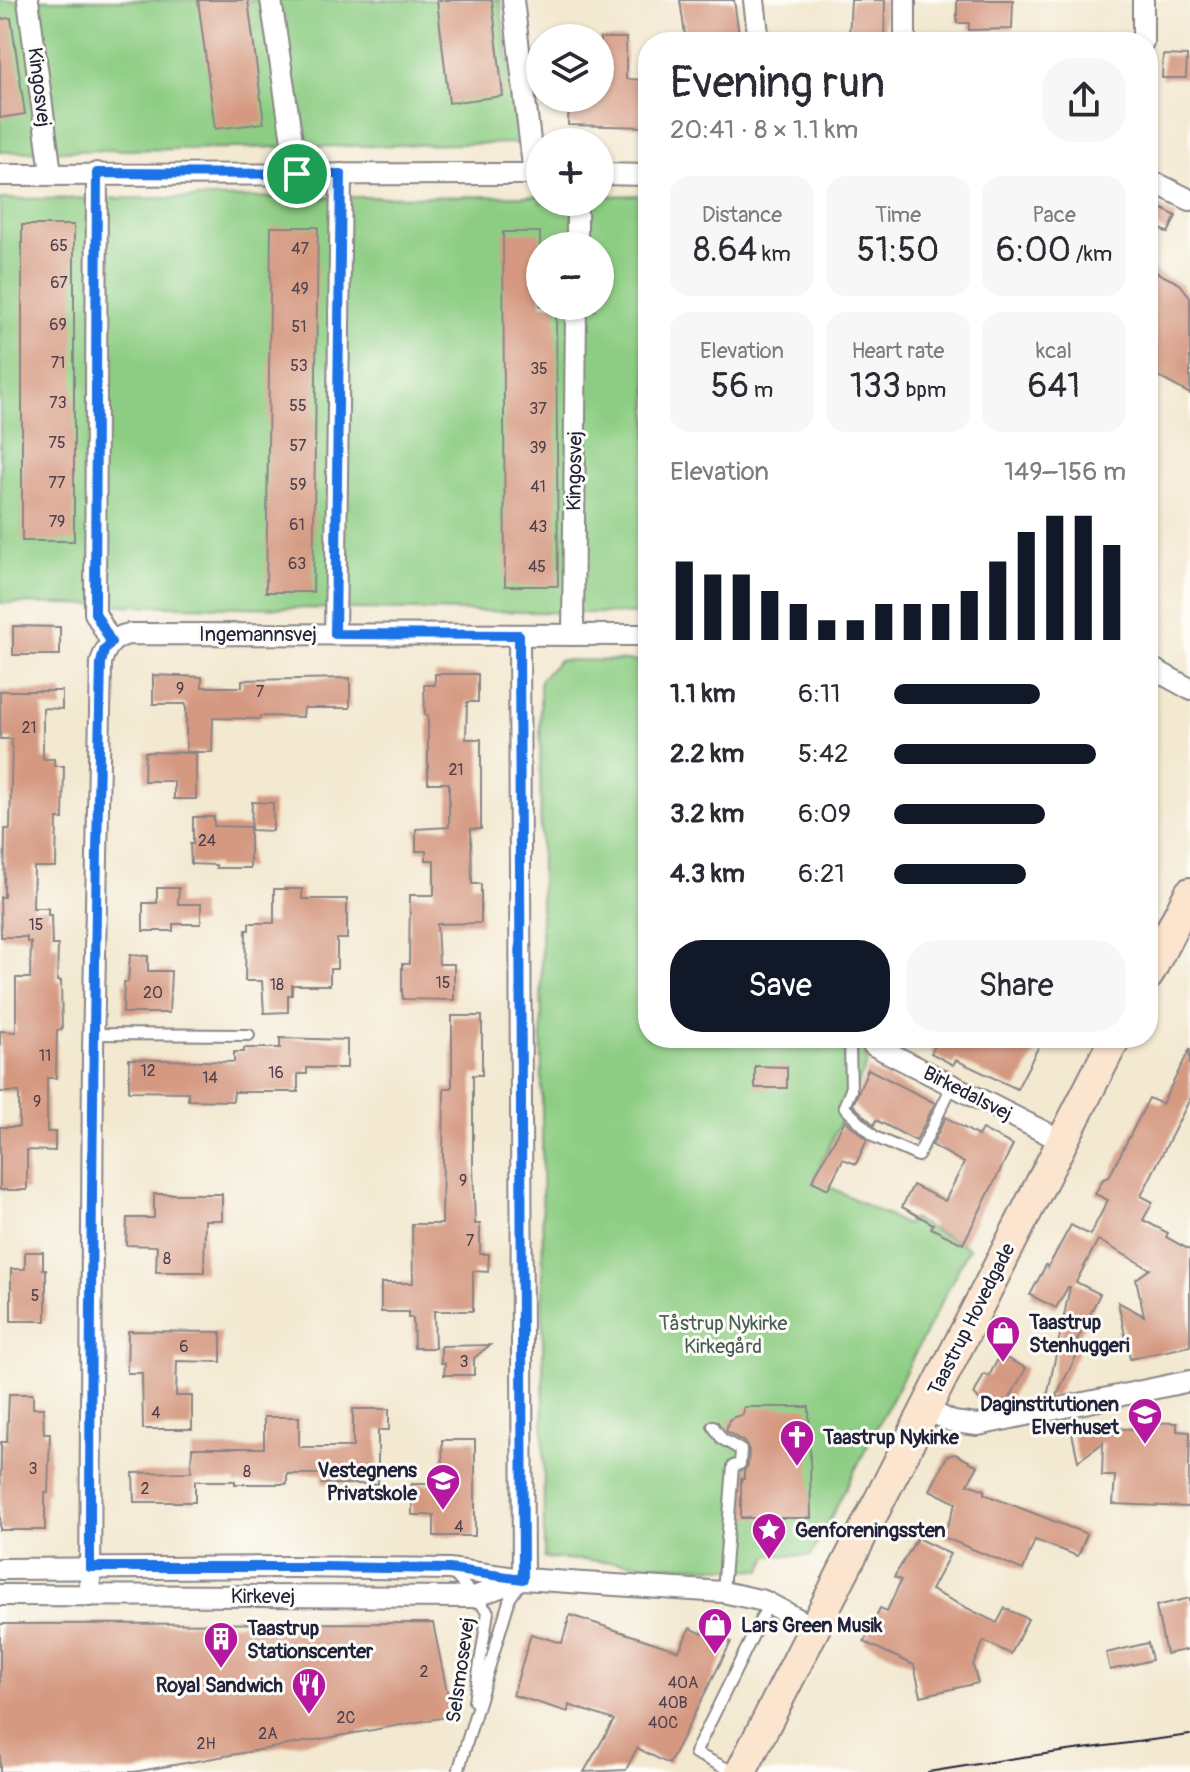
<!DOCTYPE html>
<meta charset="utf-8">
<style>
:root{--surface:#fff;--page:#f7f7f7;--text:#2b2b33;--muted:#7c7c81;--accent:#111827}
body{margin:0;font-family:Pangolin,sans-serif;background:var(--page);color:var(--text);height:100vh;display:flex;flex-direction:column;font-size:30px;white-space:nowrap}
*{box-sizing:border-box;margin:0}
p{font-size:26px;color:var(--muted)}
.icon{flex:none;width:44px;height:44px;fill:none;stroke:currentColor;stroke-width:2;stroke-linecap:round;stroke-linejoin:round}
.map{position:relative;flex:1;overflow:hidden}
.drawer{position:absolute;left:638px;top:32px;width:520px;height:1016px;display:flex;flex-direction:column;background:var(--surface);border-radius:32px;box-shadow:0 2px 6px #0004}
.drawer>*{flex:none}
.controls{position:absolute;left:526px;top:24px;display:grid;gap:16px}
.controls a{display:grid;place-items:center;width:88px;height:88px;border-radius:50%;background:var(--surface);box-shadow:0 2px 6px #0004;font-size:40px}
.pin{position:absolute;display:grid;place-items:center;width:68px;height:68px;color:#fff;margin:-34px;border:4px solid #fff;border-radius:50%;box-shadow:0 2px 8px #0007}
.round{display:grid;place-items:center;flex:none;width:84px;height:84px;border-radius:32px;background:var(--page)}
.overview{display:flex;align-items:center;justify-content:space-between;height:136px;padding:0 32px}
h1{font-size:44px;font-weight:600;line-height:60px}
.figures{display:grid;grid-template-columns:repeat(3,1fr);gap:12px;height:136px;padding:8px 32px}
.figures div{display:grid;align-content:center;border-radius:20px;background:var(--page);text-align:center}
.figures b{font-size:34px;font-weight:600}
.figures small{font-size:22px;font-weight:400}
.figures p{font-size:22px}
.chart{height:224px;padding:16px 32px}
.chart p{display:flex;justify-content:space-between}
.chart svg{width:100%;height:144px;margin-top:8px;stroke:var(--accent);stroke-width:6}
.button{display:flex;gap:16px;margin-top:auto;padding:16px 32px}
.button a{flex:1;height:92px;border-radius:32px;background:var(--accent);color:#fff;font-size:32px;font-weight:600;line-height:92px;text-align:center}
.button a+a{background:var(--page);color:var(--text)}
ul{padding:0 32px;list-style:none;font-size:26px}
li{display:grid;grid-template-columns:128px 96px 1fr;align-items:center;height:60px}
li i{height:20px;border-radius:10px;background:var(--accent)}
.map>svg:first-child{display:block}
.green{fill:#8dcd83;stroke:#58785f;stroke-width:2;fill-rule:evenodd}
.building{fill:#d59981}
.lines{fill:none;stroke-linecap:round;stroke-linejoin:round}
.lane-casing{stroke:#8a8586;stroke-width:14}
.street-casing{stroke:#8a8586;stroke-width:24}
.secondary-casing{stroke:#8a8586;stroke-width:34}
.lane{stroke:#fff;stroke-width:10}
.street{stroke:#fff;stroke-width:20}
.secondary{stroke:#fce5cf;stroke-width:30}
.tram{stroke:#22223b;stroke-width:2}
.route-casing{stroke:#fff;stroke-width:16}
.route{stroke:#1a73e8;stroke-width:10}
.labels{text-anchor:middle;stroke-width:6;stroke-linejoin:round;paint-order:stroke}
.number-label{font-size:16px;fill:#4f404c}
.street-label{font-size:20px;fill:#22223b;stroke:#fdfcf7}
.poi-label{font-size:20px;font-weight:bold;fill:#22223b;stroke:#fdfcf7;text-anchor:start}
.park-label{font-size:20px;fill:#475e54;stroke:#fdfcf7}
</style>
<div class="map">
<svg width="1190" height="1772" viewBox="0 0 1190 1772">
<rect width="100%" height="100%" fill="#fdfcf7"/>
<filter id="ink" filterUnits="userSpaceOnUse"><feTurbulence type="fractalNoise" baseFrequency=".0125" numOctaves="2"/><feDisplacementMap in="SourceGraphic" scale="16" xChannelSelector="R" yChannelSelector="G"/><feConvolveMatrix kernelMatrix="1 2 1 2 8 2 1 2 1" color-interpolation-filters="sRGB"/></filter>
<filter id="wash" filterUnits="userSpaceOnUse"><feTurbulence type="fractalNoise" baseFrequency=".006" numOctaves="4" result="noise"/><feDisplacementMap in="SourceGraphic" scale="32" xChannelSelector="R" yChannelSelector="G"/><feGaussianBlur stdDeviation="1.8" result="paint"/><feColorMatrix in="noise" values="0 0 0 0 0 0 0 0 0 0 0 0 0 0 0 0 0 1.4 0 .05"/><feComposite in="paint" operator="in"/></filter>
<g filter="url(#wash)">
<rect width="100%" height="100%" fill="#f3e8d0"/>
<g class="green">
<path d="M0,0H500L519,143L0,152Z"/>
<path d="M648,195V614L0,603V199L540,196V202H600V196ZM540,246H600V306H540Z"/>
<path d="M559,660L648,661V1038H864L867,1064L814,1179L906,1225L912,1219L969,1248L811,1556L769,1555L762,1570L544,1558L540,680Z"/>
</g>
<g id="blocks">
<g class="building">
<path d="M198,0H248L264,123L215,129Z"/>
<path d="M437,0H492L503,96L449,103Z"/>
<path d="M680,0H734L740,42H686Z"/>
<path d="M851,0H885L884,42H864V37H849Z"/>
<path d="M957,0H1013L1012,29L969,30V23H957Z"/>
<path d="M11,18L25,114L0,118V19Z"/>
<path d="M600,38H626V79L648,80V127L568,125L569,98H600Z"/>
<path d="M1163,55L1187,56L1186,78H1162Z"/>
<path d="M1148,201L1176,216L1168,233L1148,222Z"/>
<rect x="22" y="225" width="52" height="316"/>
<path d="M271,227H318L313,592H266Z"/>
<path d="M503,232H540V306H556L558,586H505Z"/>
<path d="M1148,268L1180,284L1190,297V394L1148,371Z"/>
<path d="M13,626L60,627V655H13Z"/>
<path d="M435,674H478V702H467L466,739H481V829H471L472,884H481V923L437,924L439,964H454V1000L403,999L402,992V964H409L410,895H434V860H426V851H416V829L449,827V783H428V715H425L424,685H435Z"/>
<path d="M153,675L202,677V687H242V680L350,678V708H304L303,717L260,716V719L213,718L212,752H186V704H153Z"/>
<path d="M0,691H62V709L43,708V759H54V766H64L63,819H57L56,867H34L33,908H48V915H51L52,945H58L57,981H61L62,1030H57L56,1078H47V1132H55V1151L27,1150V1190H0V1127H19V1092H0V1031L16,1032V978H30L31,942H27V937H1L0,897H4L5,829H10L12,739H0Z"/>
<path d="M145,752L196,753V799H174V781H144Z"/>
<path d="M252,802L273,803V831L251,830Z"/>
<path d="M193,817H214V826L250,827V868H216V865L191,864L190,844H193Z"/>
<path d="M157,888H179L178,904H201V924H173V931H143V903H157Z"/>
<path d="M274,889H302V899H347V939H337V969H330V985H292V995H288V1012L264,1013L262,981H245L246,930H249V923H274Z"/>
<path d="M130,955L148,956V971H171L169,1013H123L124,982H128Z"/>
<path d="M452,1016H482V1075H473V1166L475,1224H480V1254H489L488,1272L473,1271V1311H434L435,1348H414L413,1318H408V1312H381V1283H413L412,1224H442L444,1088H452Z"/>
<path d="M280,1038L347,1040V1068H307V1074H298V1092H234L233,1101L188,1100V1092L129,1091V1059L234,1062V1052H244V1048H280Z"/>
<path d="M939,1038H1043L1017,1089L956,1060L953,1065L931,1053Z"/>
<path d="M1190,1049V1099L1141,1196L1153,1202L1143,1220L1168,1233L1166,1237L1190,1250V1346L1130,1359L1118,1302L1144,1316L1136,1279L1150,1269L1098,1240L1076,1282L1100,1294L1073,1348L1079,1351L1056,1396L1047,1397L1070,1287H1068L1056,1308L1030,1295L1046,1265L1048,1267L1071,1225L1090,1235L1108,1200L1095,1194L1103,1179L1109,1177L1149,1098L1162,1104Z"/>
<path d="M755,1066L787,1067V1088H755Z"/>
<path d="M868,1069L935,1103L916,1141L876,1120L874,1125L853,1105Z"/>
<path d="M946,1117L978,1136L982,1129L1013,1145L963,1244L931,1228L933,1224L902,1207L913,1185L945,1201L964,1163L932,1145Z"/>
<path d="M845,1120L867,1140L856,1164L843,1159L828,1189L812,1181Z"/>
<path d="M154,1194H222V1220H205L204,1272H156L157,1246L126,1245L127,1218H154Z"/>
<path d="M25,1252H43V1269H46V1321H11V1269H25Z"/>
<path d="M128,1331L221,1332V1362L177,1361L176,1396H192V1429H143L142,1373H127Z"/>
<path d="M490,1345L474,1358V1375H444L445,1363H441V1346Z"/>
<path d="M1000,1355L1026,1368L1009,1400L984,1406L974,1394L984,1374L989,1376Z"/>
<path d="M9,1394H33V1408H43L44,1433H50L48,1493H45V1530H0L1,1442H7Z"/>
<path d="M744,1407H809L811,1518H741V1479H744V1471L748,1465L749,1450L744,1442L726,1431L729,1420L734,1417L743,1415Z"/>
<path d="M353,1409H389V1430H378V1484H322V1474H287V1484H235V1481H195V1502H134L133,1473L191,1472L192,1448H264V1417H299V1447H353Z"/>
<path d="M1132,1422L1177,1423V1431L1190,1432L1188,1507L1113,1504L1115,1476H1102L1103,1443L1078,1461L1072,1433L1095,1428L1132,1429Z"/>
<path d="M442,1440H475V1536H434V1515H412V1484H434V1472H443Z"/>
<path d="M955,1454L978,1466L968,1484L985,1490L984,1494L1087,1534L1078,1556L1035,1540L1023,1570L943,1537L956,1503L930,1490L947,1456Z"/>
<path d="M917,1538L950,1554L931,1590L997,1623L1005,1608L1028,1619L1011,1654L984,1641L973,1665L978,1683L921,1696L914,1665L864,1642L880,1608L887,1611L901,1580L894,1577Z"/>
<path d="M1190,1598V1649L1166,1654L1156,1606Z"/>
<path d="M570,1615L679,1651L690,1628L703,1634L706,1629L731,1642L669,1764L637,1748L626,1770L584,1772L614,1720L569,1705L568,1712L513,1695L531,1634L562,1643Z"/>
<path d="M433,1623L452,1716L134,1772H0V1624Z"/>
<path d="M1148,1643L1152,1660L1110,1670L1106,1653Z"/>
</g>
</g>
</g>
<g filter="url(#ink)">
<use href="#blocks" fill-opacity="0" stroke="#8a8586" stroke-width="2"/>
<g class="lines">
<defs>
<g id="lane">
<path d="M93,1034L249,1035"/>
<path d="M850,1045L851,1090L844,1106L846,1109L875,1137L918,1156L953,1084"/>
<path d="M713,1426L722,1439L741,1450L740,1464L733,1466L723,1592"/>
<path d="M452,1572L488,1612L474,1701"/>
<path d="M458,1772L506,1611L510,1598L522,1581"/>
<path d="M734,1772L695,1753L765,1611L764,1601"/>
</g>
<g id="street">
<path d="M28,0L51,173"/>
<path d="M271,0L297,174"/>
<path d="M513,0L534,174"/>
<path d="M754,0L759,42"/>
<path d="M905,42V0"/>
<path d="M1143,42V0"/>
<path d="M97,173L95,613L111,642"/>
<path d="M600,174L648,175"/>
<path d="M0,175L540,174"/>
<path d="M1148,179L1190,200"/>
<path d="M577,246V202"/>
<path d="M335,634L341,174"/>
<path d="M519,635L523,1579"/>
<path d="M573,635L576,306"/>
<path d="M1148,666L1190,689"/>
<path d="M873,1045L1062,1141"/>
<path d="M925,1409L953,1422L978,1425L1190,1381"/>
<path d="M0,1569L293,1567L449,1569L523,1579L723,1592L764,1601L815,1628"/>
<path d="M0,1595L474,1597L519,1580"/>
<path d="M90,1596L93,1051L101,663C105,647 113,637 129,634L648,635"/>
</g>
<g id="secondary">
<path d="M1148,975L1190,893"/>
<path d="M741,1772L1115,1038"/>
</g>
</defs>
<use href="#lane" class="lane-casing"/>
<use href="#street" class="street-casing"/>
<use href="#secondary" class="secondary-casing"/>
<use href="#lane" class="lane"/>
<use href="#street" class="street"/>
<use href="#secondary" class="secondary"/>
<path class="tram" d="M928,1772L1022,1757L1190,1735"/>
</g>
</g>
<g class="lines" filter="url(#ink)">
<defs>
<path id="route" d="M97,173L341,174L335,634L519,635L523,1579L449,1569L325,1567H90C90,1266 94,964 101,663L104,651L111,642L95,613Z"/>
</defs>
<use href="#route" class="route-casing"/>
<use href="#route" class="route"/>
</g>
<defs>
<symbol id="shop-pin" viewBox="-11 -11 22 30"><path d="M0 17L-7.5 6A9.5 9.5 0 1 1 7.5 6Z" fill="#b5179e" stroke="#fdfcf7"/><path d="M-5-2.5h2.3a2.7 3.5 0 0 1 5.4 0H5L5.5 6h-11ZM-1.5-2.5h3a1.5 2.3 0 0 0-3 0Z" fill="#fff"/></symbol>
<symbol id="school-pin" viewBox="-11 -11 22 30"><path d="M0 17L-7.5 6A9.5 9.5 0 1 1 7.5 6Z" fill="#b5179e" stroke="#fdfcf7"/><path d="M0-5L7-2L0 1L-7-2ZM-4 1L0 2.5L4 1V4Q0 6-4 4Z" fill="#fff"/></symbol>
<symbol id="church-pin" viewBox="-11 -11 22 30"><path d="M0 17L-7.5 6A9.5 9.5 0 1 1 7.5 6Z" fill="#b5179e" stroke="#fdfcf7"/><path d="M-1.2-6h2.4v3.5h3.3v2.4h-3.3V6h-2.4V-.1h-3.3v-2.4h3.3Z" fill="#fff"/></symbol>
<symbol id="sight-pin" viewBox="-11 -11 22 30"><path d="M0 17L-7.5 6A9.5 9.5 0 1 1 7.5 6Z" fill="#b5179e" stroke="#fdfcf7"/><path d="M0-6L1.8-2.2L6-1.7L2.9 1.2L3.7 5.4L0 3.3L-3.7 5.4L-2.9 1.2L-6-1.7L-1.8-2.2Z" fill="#fff"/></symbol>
<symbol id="building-pin" viewBox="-11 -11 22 30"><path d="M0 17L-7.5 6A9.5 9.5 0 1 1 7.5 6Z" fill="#b5179e" stroke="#fdfcf7"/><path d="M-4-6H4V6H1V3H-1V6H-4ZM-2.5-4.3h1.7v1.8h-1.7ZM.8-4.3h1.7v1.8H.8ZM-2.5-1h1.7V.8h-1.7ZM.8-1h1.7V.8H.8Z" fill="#fff"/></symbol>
<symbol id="restaurant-pin" viewBox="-11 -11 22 30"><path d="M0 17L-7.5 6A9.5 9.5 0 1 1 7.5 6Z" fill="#b5179e" stroke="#fdfcf7"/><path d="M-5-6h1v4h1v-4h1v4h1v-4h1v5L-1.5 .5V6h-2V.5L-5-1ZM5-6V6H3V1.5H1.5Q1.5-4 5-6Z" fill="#fff"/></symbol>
</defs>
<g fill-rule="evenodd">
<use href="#shop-pin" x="983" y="1313" width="40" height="54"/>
<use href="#school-pin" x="1125" y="1395" width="40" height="54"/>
<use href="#church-pin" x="777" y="1417" width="40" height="54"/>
<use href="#school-pin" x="423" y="1461" width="40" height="54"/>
<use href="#sight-pin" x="749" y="1510" width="40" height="54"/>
<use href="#shop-pin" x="695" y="1605" width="40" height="54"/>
<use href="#building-pin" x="201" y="1619" width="40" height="54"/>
<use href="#restaurant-pin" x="289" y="1665" width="40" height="54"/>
</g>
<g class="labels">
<g class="number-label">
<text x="59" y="251">65</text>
<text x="300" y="254">47</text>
<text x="59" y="288">67</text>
<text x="300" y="294">49</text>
<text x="58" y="330">69</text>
<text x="299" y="332">51</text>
<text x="58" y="368">71</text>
<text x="299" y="371">53</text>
<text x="539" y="374">35</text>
<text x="58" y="408">73</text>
<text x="298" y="411">55</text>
<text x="538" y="414">37</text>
<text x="57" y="448">75</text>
<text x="298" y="451">57</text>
<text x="538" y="453">39</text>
<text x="57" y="488">77</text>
<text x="298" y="490">59</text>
<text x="538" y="492">41</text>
<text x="57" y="527">79</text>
<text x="297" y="530">61</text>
<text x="538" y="532">43</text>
<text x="297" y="569">63</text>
<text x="537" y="572">45</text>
<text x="180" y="694">9</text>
<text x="260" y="697">7</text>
<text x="29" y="733">21</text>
<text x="456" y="775">21</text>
<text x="207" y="846">24</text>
<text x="36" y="930">15</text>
<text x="443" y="988">15</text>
<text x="277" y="990">18</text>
<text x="153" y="998">20</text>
<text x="45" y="1061">11</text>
<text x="148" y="1076">12</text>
<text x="276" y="1078">16</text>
<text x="210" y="1083">14</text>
<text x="37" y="1107">9</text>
<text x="463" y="1186">9</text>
<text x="470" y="1246">7</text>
<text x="167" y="1264">8</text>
<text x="35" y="1301">5</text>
<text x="184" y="1352">6</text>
<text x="464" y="1367">3</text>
<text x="156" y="1418">4</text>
<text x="33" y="1474">3</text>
<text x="247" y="1477">8</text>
<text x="145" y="1494">2</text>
<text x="459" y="1532">4</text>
<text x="424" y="1677">2</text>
<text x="683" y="1688">40A</text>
<text x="673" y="1708">40B</text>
<text x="346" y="1723">2C</text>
<text x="663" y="1728">40C</text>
<text x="268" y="1739">2A</text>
<text x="206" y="1749">2H</text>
</g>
<g class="street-label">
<text transform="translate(40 87) rotate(83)" y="7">Kingosvej</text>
<text transform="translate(574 471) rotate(-89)" y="7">Kingosvej</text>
<text x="258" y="641">Ingemannsvej</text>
<text transform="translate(968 1093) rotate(27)" y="7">Birkedalsvej</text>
<text transform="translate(971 1319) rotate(-63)" y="7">Taastrup Hovedgade</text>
<text x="263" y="1603">Kirkevej</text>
<text transform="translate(460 1670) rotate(-82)" y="7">Selsmosevej</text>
</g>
<g class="poi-label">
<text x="1029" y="1329">Taastrup<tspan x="1029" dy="23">Stenhuggeri</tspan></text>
<text x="1119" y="1411" text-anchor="end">Daginstitutionen<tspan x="1119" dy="23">Elverhuset</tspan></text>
<text x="823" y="1444">Taastrup Nykirke</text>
<text x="417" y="1477" text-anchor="end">Vestegnens<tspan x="417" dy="23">Privatskole</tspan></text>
<text x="795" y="1537">Genforeningssten</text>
<text x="741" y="1632">Lars Green Musik</text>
<text x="247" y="1635">Taastrup<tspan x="247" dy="23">Stationscenter</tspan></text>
<text x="283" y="1692" text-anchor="end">Royal Sandwich</text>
</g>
<g class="park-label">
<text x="723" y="1330">Tåstrup Nykirke<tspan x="723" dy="23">Kirkegård</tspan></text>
</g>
</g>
</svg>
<div class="controls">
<a><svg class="icon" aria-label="layers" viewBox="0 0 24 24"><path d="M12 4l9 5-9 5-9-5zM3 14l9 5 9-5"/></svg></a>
<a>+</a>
<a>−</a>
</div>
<div class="pin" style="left:297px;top:174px;background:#1e9e55"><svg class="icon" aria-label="arrive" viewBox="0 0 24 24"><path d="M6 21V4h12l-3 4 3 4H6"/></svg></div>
<section class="drawer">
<div class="overview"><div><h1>Evening run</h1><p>20:41 · 8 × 1.1 km</p></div><a class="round"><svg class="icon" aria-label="share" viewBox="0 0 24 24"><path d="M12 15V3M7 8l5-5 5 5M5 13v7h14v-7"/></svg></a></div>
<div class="figures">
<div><p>Distance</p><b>8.64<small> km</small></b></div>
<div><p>Time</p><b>51:50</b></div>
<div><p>Pace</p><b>6:00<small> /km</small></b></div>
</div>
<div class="figures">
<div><p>Elevation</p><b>56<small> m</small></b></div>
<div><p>Heart rate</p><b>133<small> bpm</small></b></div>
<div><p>kcal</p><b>641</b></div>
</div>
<div class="chart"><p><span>Elevation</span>149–156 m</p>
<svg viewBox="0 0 160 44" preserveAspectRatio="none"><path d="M5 44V20M15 44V24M25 44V24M35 44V29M45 44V33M55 44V38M65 44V38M75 44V33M85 44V33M95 44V33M105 44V29M115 44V20M125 44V11M135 44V6M145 44V6M155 44V15"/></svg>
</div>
<ul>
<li><b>1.1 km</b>6:11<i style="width:63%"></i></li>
<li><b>2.2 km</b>5:42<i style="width:87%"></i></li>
<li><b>3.2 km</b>6:09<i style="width:65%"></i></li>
<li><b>4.3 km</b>6:21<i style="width:57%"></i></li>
</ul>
<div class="button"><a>Save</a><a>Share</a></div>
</section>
</div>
